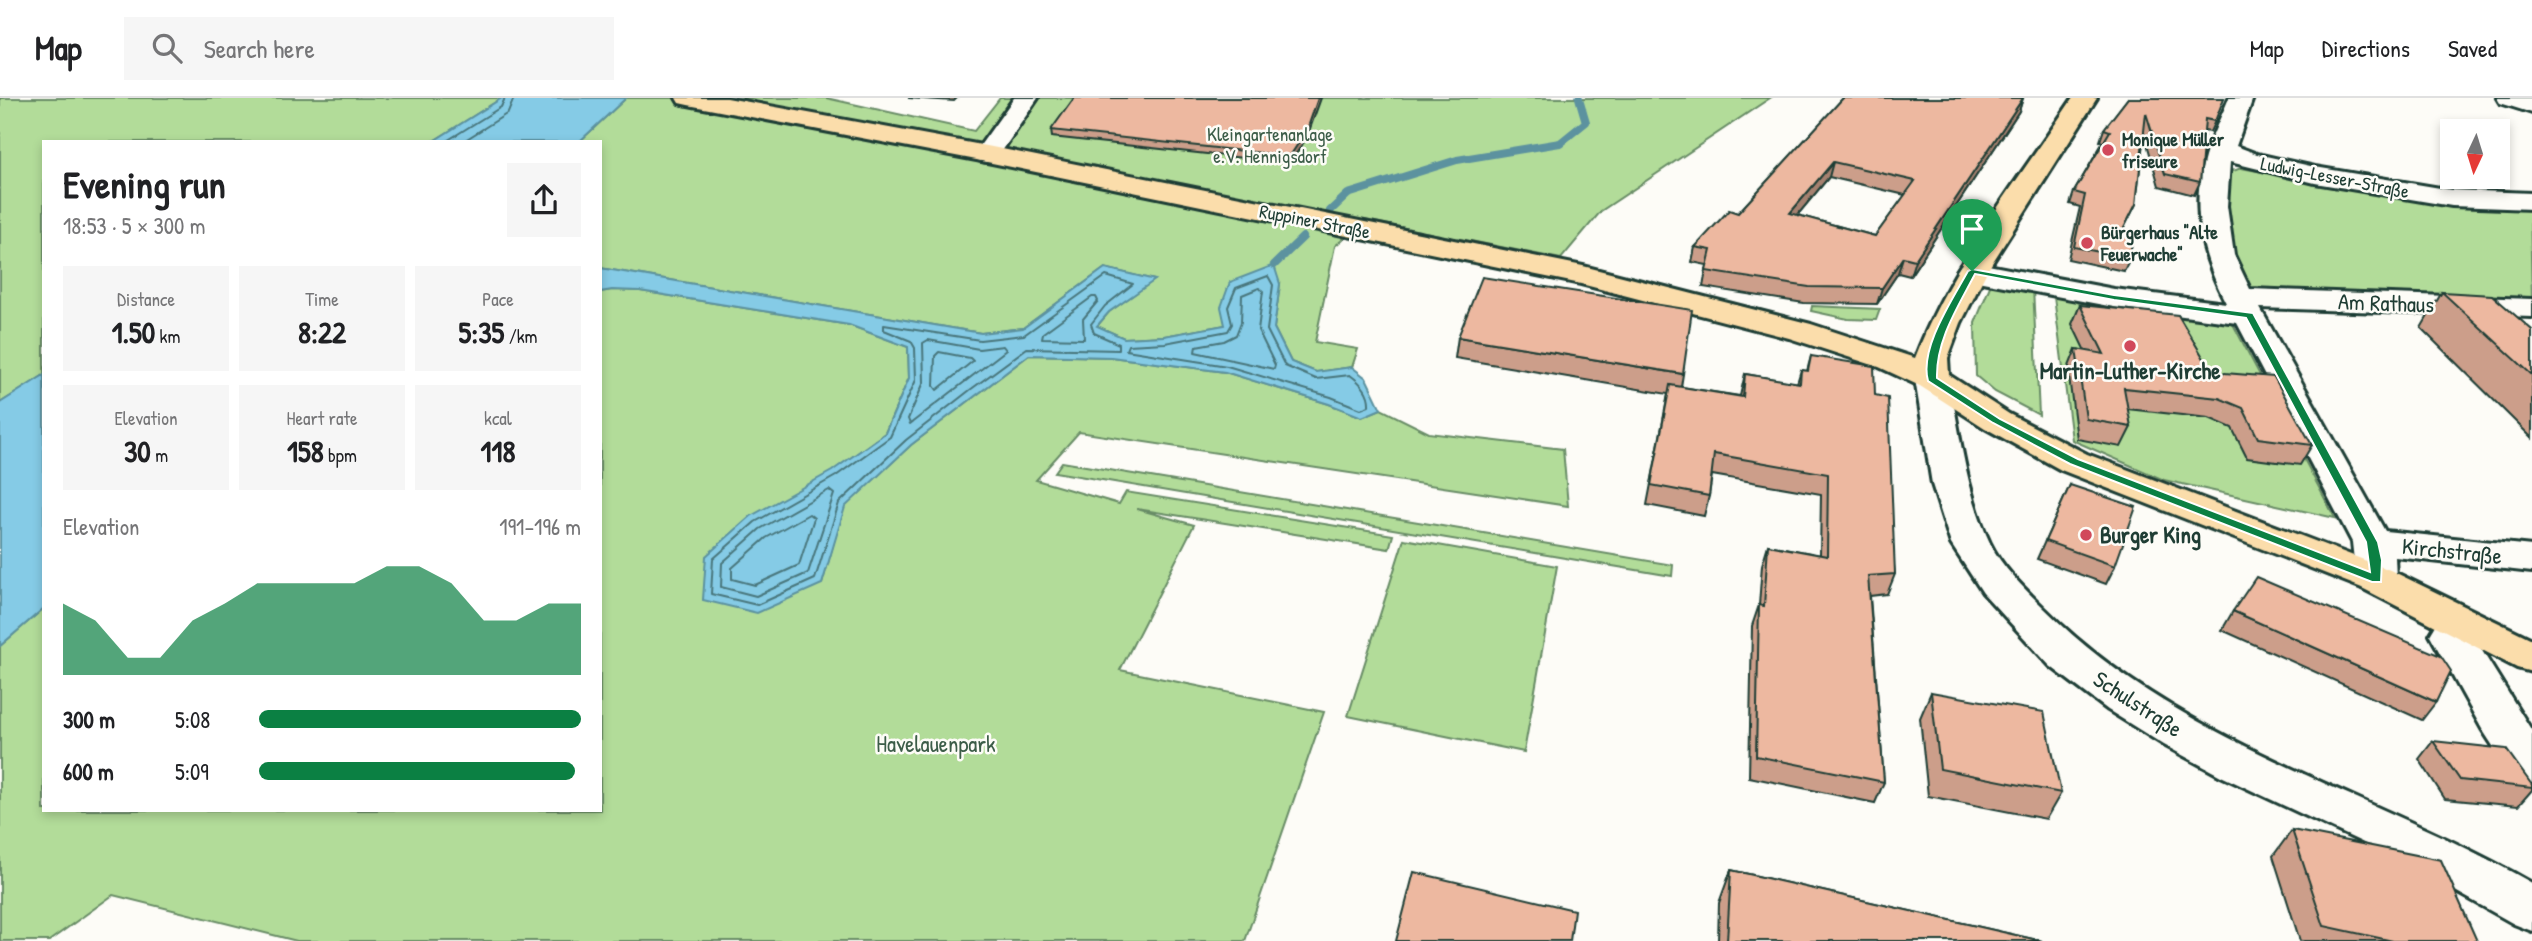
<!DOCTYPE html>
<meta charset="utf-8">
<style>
:root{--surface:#fff;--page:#f6f6f6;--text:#202124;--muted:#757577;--line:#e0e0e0;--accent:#0b8043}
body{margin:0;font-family:"Patrick Hand",sans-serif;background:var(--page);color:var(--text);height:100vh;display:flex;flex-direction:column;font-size:26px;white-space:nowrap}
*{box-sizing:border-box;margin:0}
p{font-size:23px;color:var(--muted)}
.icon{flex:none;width:38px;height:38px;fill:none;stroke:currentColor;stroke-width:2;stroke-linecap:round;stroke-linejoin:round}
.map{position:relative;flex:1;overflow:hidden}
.side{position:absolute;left:42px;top:42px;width:560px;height:672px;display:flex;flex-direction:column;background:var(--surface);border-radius:0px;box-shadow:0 4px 10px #0003}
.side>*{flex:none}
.needle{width:46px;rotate:184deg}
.controls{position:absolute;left:2440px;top:21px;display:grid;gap:14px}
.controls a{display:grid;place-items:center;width:70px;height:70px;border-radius:0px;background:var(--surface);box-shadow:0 4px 10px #0003;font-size:35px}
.pin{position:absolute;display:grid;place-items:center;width:60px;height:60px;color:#fff;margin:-72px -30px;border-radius:50% 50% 50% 0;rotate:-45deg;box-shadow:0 0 7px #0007}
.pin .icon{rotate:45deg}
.round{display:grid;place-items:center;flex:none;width:74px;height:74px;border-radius:0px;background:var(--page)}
.headline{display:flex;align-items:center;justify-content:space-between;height:119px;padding:0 21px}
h1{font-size:38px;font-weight:700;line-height:52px}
.figures{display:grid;grid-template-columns:repeat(3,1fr);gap:10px;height:119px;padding:7px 21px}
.figures div{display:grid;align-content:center;border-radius:0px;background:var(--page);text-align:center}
.figures b{font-size:30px;font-weight:700}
.figures small{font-size:19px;font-weight:400}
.figures p{font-size:19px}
.chart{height:196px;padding:14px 21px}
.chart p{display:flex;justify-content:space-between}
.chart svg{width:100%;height:126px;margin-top:7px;fill:var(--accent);opacity:.7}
ul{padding:0 21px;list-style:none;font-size:23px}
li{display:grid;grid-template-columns:112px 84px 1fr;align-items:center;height:52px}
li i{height:18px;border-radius:9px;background:var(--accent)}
header{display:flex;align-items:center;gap:42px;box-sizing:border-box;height:98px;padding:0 35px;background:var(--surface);border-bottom:2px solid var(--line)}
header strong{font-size:33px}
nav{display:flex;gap:38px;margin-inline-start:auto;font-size:24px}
.search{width:490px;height:63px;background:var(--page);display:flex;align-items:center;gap:18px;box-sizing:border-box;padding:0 24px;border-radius:0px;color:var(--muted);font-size:26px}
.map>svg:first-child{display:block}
.green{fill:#b2dc99;stroke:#688c66;stroke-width:2}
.water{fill:#85cbe6;stroke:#5c929f;stroke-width:2}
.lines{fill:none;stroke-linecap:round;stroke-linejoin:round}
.shore{stroke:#48767b;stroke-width:2}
.stream{stroke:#5c929f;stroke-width:8}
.minor-casing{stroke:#1f3d34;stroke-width:6}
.major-casing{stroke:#1f3d34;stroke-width:6}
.minor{fill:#fdfcf7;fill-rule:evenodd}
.major{fill:#fbddab;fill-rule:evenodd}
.wall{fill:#cc9e8a;stroke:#1f3d34;stroke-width:2;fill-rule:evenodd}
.shaded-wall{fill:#a68170;stroke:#1f3d34;stroke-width:2}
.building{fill:#edb8a0;stroke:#1f3d34;stroke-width:2;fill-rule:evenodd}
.route{fill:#0b8043;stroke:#fff;stroke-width:2;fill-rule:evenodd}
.poi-dot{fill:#d1495b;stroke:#fdfcf7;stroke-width:2.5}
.labels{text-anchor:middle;stroke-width:5;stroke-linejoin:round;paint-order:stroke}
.far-park-label{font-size:19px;fill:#3c5d48;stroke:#fdfcf7}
.far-poi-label{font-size:19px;font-weight:bold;fill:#1f3d34;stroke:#fdfcf7;text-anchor:start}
.far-street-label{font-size:19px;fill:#1f3d34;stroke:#fdfcf7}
.street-label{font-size:23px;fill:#1f3d34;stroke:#fdfcf7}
.poi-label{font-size:23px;font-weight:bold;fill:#1f3d34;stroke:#fdfcf7}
.park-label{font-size:23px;fill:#3c5d48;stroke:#fdfcf7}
</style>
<header>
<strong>Map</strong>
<div class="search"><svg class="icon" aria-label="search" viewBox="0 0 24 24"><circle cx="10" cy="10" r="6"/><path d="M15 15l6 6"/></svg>Search here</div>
<nav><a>Map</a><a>Directions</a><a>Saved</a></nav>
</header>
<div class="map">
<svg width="2532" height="843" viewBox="0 0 2532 843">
<rect width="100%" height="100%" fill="#fdfcf7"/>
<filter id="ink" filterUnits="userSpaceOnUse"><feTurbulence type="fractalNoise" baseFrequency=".0143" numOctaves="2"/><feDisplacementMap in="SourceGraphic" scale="14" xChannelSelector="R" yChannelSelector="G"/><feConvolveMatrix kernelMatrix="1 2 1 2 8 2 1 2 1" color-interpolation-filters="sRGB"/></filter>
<g filter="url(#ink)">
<g class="green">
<path d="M0,0H502L432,44H44V277L0,305Z"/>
<path d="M626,0H826L974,33L1000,0H1770L1601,113L1561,161L1365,122L1335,148L1315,244L1358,251L1352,269L1316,274L1291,264L1274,230L1280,186L1225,227L1164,238L1124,240L1097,228L1109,214L1154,182L1105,170L1023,230L981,235L600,170V44H579Z"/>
<path d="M2241,70L2446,107L2530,112L2532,204L2245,192L2224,130L2223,77Z"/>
<path d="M1992,183L2033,189L2039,317L1995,294L1976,278L1975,225Z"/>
<path d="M2052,183L2223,207L2335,420L2164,382L2072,342Z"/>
<path d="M612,192L640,193L849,227L908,249L909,280L885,335L833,373L822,486L844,409L911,347L1029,257L1111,259L1225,274L1329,306L1362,319L1381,311L1429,335L1563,351L1568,408L1079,334L1036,382L1119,406L1126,394L1393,437L1389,451L1137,411L1194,427L1120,572L1324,614L1245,843H297L113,797L49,843H0V548L44,510V712H600V194Z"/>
<path d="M1812,208L1880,211L1876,222L1848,221L1811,213Z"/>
<path d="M1062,364L1673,467L1672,478L1055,374Z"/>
<path d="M1404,441L1557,468L1524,654L1348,618Z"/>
</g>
<g class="water">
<path d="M502,0H626L579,44H432Z"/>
<path d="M1274,167L1280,186L1274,230L1291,264L1316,274L1352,269L1366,280L1381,311L1362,319L1329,306L1225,274L1111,259L1029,257L911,347L845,409L822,486L757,515L703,502L706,458L751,418L832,373L885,335L909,280L908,249L849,227L640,193L612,192L600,194V170L981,235L1023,230L1105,170L1155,182L1109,214L1097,228L1124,240L1164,238L1225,227L1221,209L1230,184Z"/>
<path d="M44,277V510L0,548V305Z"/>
</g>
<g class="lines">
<g class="shore">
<path d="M445,44L501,9L505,0"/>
<path d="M462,44L508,15L514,0"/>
<path d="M1106,178L1133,186L1105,208L1091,226L1094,235L1119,246V252L1027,250L970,292L906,342L839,405L815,481L757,507L711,496L713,461L755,424L836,378L890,339L916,282L915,250L911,243L884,232V227L980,242L1024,237Z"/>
<path d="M1268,178L1273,187L1267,232L1285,268L1316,281L1350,277C1360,284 1370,295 1369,308L1361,311L1331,299L1227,268L1126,252L1128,247L1165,245L1228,233L1232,226L1228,209L1236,190Z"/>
<path d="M1259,190L1263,193L1258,232L1275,267L1274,271L1195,254L1196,248L1224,243L1236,237L1241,224L1242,197Z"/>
<path d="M1092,199H1096L1098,203L1083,221L1084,241L1042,240L1043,235Z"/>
<path d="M928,242L979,251L1003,248L1006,252L910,326L908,321L924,284L923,245Z"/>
<path d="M939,254L970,260L973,263L937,292L934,288L935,258Z"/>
<path d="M829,392L834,396L808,475L756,498L721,489L722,465L760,431Z"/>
<path d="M809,416L814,420L799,467L755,487L732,481V470L766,440Z"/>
</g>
<g class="stream">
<path d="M1330,113L1348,96L1457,62L1560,45L1586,24L1579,0"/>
<path d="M1274,167L1303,139"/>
</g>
<defs>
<g id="minor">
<path d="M1014,0H1038L996,62L987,64L978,62L974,56Z"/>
<path d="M2229,0H2253L2236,48L2257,56L2315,69L2452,92L2532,95V111L2452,108L2315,85L2230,64L2227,108L2234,157L2250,191L2532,201V219L2260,210L2385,433L2532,448V474L2395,459L2396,481L2390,490L2376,494L2362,490L2356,481L2352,444L2237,225L2114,209L1972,182L1961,179L1957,173L1961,167L1972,164L2114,191L2226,205C2204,163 2191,114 2203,67C2208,44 2220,22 2229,0Z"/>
<path d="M2497,0H2532V15L2500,5Z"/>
<path d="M1932,271L1944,274L1949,281C1960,336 1966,394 1990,445C2002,470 2025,491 2044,510C2179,646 2370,693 2532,785V833L2514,826L2400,762L2221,678L2164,647L2108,612L2050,568L1983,495L1951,446L1932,386L1915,281L1920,274Z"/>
<path d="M2451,522L2466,527L2532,633V687L2515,682L2482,631L2430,537L2436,527Z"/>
</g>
<path id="major" d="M676,0H727L987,48L1583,168L1811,226L1915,260C1951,166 2017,84 2073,0H2097L1987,173L1961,225L1948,260L1949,277L2009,316L2087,356L2390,472L2532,541V574L2517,570L2362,490L2061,372L1985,330L1920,288L1879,269L1789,240L1581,186L987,64L688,7L679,5Z"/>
</defs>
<use href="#minor" class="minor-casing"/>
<use href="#major" class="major-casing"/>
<use href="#minor" class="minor"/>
<use href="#major" class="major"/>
</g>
<g class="wall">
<path d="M908,0H957L954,3Z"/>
<path d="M1843,0H2023L2019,13L1910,178L1898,175L1877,206L1804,205L1703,189L1707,167L1692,164L1695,149L1738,115ZM1829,79L1905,97L1875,138L1797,117Z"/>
<path d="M2128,0L2215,23L2210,34L2204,33L2200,84L2194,97L2159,88L2144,35L2136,106L2123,132L2130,160L2124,173L2068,161L2080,109L2070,106L2074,94L2103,44L2100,43L2104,31Z"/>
<path d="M1051,32L1307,39L1290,65L1052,39Z"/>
<path d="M2442,194L2532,232V340L2421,230Z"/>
<path d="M2080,207L2212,274L2312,347L2300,367L2247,360L2232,330L2209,320L2127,311L2131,329L2121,349L2077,341L2068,271L2076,251L2085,253L2072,226Z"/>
<path d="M1458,239L1683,276L1681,289L1740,298L1745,276L1797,285L1801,272L1807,273L1811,258L1875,297L1895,476L1887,496L1870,498L1884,684L1875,705L1749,679L1752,528L1759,507L1762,467L1768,447L1820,457L1821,396L1712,377L1709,398L1704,418L1647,407L1668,296L1455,260Z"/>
<path d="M2070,387L2115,468L2106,486L2037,461Z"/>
<path d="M2233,513L2436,604L2422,622L2222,532Z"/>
<path d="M1931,594L2061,695L2046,721L1928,698L1920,620Z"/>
<path d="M2433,643L2532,687V692L2518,708L2445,701L2419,661Z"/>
<path d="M2292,732L2477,843H2300L2273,758Z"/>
<path d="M1731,772L2042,843H1718L1719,805Z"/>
</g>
<g class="shaded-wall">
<path d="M1318,0H1321L1307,39L1290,65V58Z"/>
<path d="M2023,0L2019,13L1910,178L1915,162Z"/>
<path d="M1833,64L1829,79L1786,131L1790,115Z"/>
<path d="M1903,159L1898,175L1877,206L1882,190Z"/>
</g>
<g class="building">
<path d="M1074,0H1318L1307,32L1290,58L1051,32Z"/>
<path d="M1843,0H2023L1915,162L1903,159L1882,190L1809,189L1706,173L1711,152L1695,149L1729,112L1738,115ZM1833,64L1915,83L1875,138L1790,115Z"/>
<path d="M2128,0H2224L2215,23L2205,21L2200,84L2165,76L2146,15L2136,106L2123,132L2133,134L2130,160L2074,149L2085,97L2074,94L2110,33L2104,31Z"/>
<path d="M1482,179L1692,212L1683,276L1458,239Z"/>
<path d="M2442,194L2492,197L2532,232V277Z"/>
<path d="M2080,207L2178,217L2212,274L2274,279L2312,347L2258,340L2243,310L2219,300L2124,290L2131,329L2086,321L2076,251L2104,256Z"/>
<path d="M1811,258L1874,268L1875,297L1888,300L1895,476L1868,478L1884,684L1756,658L1759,507L1764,508L1768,447L1827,458L1828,376L1714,356L1709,398L1651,387L1670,287L1743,299L1745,276L1800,285L1801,272L1808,273Z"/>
<path d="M2070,387L2136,409L2115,468L2045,443Z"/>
<path d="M2256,479L2441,558L2451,573L2436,604L2233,513Z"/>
<path d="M1931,594L2044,614L2061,695L1940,671Z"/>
<path d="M2433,643L2506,651L2532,687V690L2460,682Z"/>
<path d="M2292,732L2441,762L2477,843H2393L2324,828Z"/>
<path d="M1731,772L2042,843H1727Z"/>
<path d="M1414,774L1574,812L1570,843H1396Z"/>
</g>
</g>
<path class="route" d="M1972,171L2114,197L2253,215L2378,444L2382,462L2381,484H2372L2070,366L1993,325L1928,283C1919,251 1952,202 1968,173ZM1975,176L2114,202L2246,220L2366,444L2370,474L2078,361L2000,321L1937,280C1936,242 1958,209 1975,176Z"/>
<g class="poi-dot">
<circle cx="2108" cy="52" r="7"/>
<circle cx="2087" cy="145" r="7"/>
<circle cx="2130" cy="248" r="7"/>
<circle cx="2086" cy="437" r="7"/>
</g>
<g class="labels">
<g class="far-park-label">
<text x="1270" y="43">Kleingartenanlage<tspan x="1270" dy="22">e.V. Hennigsdorf</tspan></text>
</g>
<g class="far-poi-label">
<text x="2122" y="48">Monique Müller<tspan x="2122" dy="22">friseure</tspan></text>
<text x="2101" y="141">Bürgerhaus "Alte<tspan x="2101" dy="22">Feuerwache"</tspan></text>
</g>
<g class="far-street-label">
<text transform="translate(2335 79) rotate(11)" y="7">Ludwig-Lesser-Straße</text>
<text transform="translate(1315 123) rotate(11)" y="7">Ruppiner Straße</text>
</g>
<g class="street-label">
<text transform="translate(2386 205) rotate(2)" y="8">Am Rathaus</text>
<text transform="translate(2452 453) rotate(6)" y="8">Kirchstraße</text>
<text transform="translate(2138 606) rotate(33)" y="8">Schulstraße</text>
</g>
<g class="poi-label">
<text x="2130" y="281">Martin-Luther-Kirche</text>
<text x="2100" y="445" text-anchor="start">Burger King</text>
</g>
<g class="park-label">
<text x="936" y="654">Havelauenpark</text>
</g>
</g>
</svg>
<div class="controls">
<a><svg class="needle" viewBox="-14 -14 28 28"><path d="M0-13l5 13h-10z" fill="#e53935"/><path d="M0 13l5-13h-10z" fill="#757577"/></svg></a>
</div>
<div class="pin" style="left:1972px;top:173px;background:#1e9e55"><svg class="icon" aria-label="arrive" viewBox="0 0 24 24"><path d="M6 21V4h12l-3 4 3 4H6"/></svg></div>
<section class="side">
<div class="headline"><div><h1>Evening run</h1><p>18:53 · 5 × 300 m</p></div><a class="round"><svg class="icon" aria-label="share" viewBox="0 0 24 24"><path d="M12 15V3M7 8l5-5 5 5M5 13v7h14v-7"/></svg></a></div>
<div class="figures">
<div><p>Distance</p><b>1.50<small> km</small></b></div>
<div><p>Time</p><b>8:22</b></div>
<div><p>Pace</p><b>5:35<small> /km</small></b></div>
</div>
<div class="figures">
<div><p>Elevation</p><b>30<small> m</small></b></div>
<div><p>Heart rate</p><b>158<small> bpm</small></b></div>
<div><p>kcal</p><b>118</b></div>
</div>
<div class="chart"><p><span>Elevation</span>191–196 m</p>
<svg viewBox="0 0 160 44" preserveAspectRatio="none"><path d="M0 44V19L10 25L20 38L30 38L40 25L50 19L60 12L70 12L80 12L90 12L100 6L110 6L120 12L130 25L140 25L150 19L160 19V44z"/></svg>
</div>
<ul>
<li><b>300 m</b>5:08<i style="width:100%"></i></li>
<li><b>600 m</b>5:09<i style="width:98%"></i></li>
</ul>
</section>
</div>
